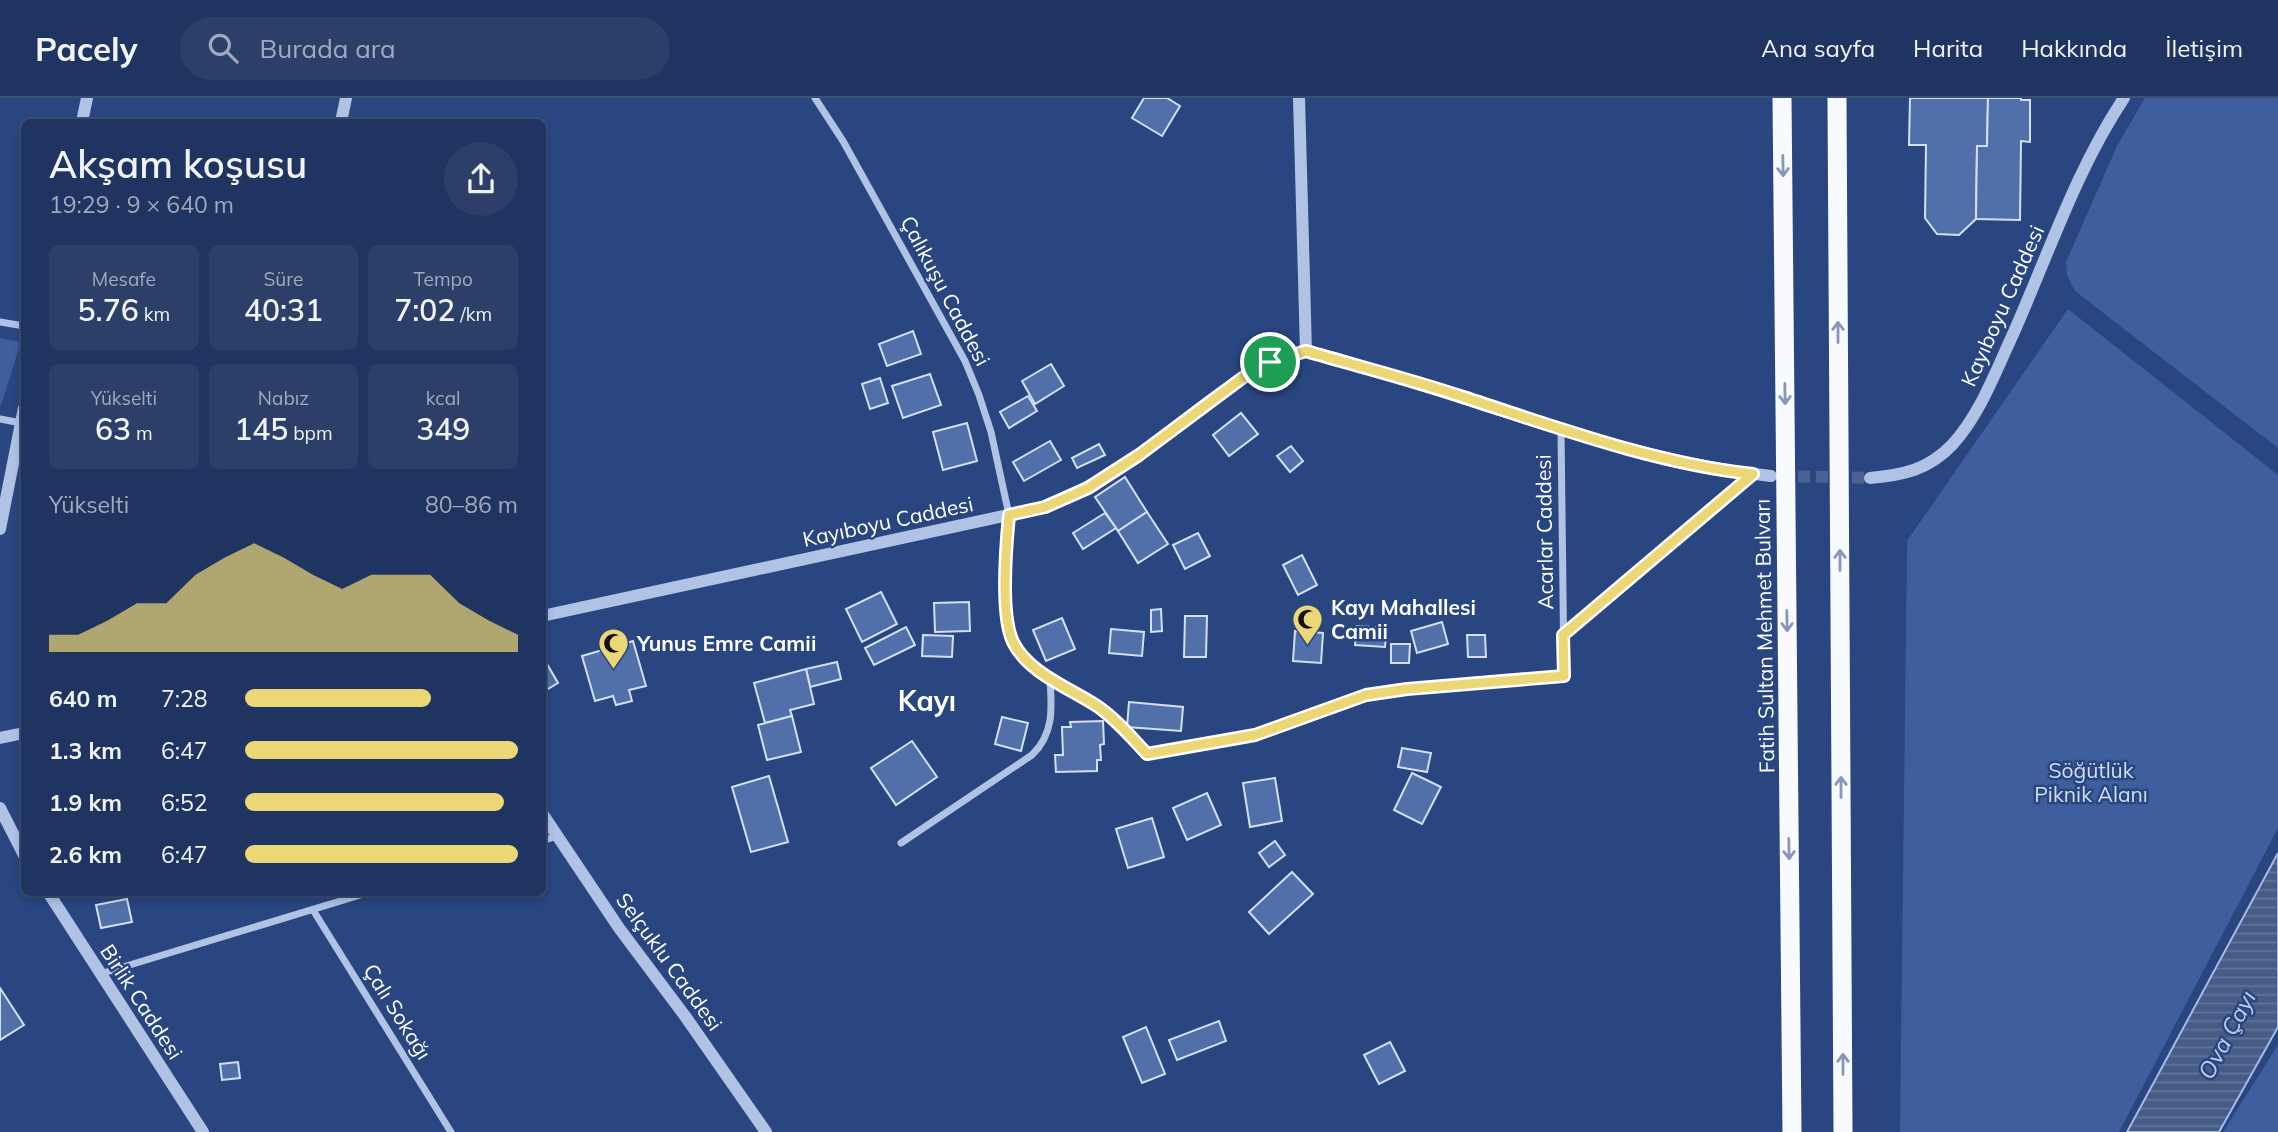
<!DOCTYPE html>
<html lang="tr">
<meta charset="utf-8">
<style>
:root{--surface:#1f3460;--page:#2c3f69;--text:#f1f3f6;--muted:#a1aabd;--line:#3c4f75;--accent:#ecd777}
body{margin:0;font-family:Mulish,sans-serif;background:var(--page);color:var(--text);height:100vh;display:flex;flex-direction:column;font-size:26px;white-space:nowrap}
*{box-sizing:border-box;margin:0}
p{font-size:23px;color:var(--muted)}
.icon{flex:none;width:38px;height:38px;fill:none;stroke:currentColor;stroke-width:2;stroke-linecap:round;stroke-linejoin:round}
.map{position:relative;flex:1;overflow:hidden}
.details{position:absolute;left:21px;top:21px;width:525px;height:777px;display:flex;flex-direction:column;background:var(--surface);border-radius:10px;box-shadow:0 4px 10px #0003,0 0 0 2px var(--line)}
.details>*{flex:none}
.pin{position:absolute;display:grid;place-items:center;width:60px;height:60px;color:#fff;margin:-30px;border:4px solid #fff;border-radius:50%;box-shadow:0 2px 7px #0007}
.round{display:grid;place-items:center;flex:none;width:74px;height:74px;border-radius:37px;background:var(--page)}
.overview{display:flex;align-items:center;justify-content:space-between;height:119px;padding:0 28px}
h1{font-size:38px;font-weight:600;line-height:52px}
.figures{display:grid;grid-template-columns:repeat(3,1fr);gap:10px;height:119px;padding:7px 28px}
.figures div{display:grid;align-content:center;border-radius:10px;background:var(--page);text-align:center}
.figures b{font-size:30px;font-weight:600}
.figures small{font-size:19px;font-weight:400}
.figures p{font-size:19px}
.chart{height:196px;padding:14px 28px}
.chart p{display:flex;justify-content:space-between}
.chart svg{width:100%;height:126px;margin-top:7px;fill:var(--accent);opacity:.7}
ul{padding:0 28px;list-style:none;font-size:23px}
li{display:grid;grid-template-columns:112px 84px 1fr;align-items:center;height:52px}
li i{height:18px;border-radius:9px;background:var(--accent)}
header{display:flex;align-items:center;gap:42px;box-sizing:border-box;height:98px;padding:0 35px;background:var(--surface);border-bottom:2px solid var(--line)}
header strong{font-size:33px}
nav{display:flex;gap:38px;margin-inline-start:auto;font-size:24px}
.search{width:490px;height:63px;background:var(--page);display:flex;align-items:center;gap:18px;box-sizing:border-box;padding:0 24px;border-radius:38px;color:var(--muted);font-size:26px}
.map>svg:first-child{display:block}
.green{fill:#3e5e9d}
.water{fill:url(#water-rules);stroke:#a5bce6;stroke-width:2}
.building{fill:#516fa8;stroke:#d3dff5;stroke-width:2}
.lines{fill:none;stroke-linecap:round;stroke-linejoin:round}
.tertiary-tunnel{stroke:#496293;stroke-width:12;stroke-dasharray:12 6;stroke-linecap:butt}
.minor{stroke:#b0c3e5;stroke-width:7}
.tertiary{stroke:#b0c3e5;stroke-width:12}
.trunk{stroke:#f8fafe;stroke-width:19}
.oneway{stroke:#8697b9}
.route-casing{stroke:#fff;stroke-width:14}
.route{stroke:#ecd777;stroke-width:9}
.labels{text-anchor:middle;stroke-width:5;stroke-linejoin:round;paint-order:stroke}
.street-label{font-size:21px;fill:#fff;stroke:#294680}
.poi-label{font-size:21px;font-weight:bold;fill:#fff;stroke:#294680;text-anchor:start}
.park-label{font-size:21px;fill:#d3dff5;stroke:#294680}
.water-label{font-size:23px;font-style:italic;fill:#bccded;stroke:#294680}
.district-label{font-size:28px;font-weight:bold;fill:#fff;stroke:#294680}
</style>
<header>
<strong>Pacely</strong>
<div class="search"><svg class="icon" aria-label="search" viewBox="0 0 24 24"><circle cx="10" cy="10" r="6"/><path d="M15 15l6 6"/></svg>Burada ara</div>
<nav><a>Ana sayfa</a><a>Harita</a><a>Hakkında</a><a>İletişim</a></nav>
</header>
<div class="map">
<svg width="2278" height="1034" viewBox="0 0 2278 1034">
<defs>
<pattern id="water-rules" width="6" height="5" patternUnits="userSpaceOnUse" patternTransform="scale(1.75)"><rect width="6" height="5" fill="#465b85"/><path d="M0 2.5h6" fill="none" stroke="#627497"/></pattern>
</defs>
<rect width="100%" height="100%" fill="#294680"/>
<g class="green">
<path d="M2145,0H2278V350L2075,193L2067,177L2066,164L2117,48Z"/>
<path d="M2068,211L2278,377V730L2119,1034H1900L1907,443Z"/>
<path d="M0,240L21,244L1,307H0Z"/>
<path d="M2278,947V1034H2223Z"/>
</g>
<path class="water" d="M2278,755V929L2219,1034H2127Z"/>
<g class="building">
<path d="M1144,0H1167L1180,8L1162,38L1132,20Z"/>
<path d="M1910,0H1988L1987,48H1977L1976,121L1959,137L1937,136L1925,120L1926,47H1909Z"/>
<path d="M1983,0H2021V2H2030V44L2021,43L2020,122L1976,121L1977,48H1987L1988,0Z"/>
<path d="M913,233L921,256L887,268L879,246Z"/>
<path d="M1051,266L1064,288L1035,306L1022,283Z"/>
<path d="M930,276L941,307L903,320L892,288Z"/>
<path d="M880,280L888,305L870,311L862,286Z"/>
<path d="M1028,298L1037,313L1009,330L1000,314Z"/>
<path d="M1241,315L1258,336L1229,358L1213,337Z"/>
<path d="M967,325L977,363L943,372L933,334Z"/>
<path d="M1050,343L1061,362L1024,383L1013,364Z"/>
<path d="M1099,346L1105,357L1077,370L1072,360Z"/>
<path d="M1291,348L1303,363L1290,374L1277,358Z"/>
<path d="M1125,379L1147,414L1118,433L1095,399Z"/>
<path d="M1147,414L1168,446L1138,465L1118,433Z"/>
<path d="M1105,415L1116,430L1083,451L1073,435Z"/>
<path d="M1198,435L1210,458L1185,471L1173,447Z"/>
<path d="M1302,457L1317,487L1298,497L1283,467Z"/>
<path d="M881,494L897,526L862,544L846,511Z"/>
<path d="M969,504L970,533L935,534L934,505Z"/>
<path d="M1161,511L1162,533L1151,534V512Z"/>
<path d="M1185,518H1207L1206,559H1184Z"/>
<path d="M1062,520L1075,551L1046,563L1033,532Z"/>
<path d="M1442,524L1448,546L1417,555L1411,533Z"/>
<path d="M1357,528L1387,530L1385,549L1355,547Z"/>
<path d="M906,529L915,547L874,567L865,550Z"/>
<path d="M1111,531L1144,534L1142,558L1109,555Z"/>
<path d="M1295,533L1323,535L1321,565L1293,563Z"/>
<path d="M923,537L953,538L952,559L922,558Z"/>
<path d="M1467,537H1485L1486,559H1468Z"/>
<path d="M633,543L646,588L629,592L632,603L616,607L613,598L595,603L582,558Z"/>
<path d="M1391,546H1410L1409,565H1391Z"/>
<path d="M543,559L558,585L543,594H542Z"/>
<path d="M837,564L841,581L810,589L806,571Z"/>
<path d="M806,571L814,606L790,612L792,618L765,625L754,585Z"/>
<path d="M1129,604L1183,609L1181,633L1127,629Z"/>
<path d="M792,618L801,654L767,662L758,627Z"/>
<path d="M1002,619L1028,625L1021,653L995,646Z"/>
<path d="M1103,623L1104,646L1100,647L1101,662H1097V673L1056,674L1055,657H1063L1062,629H1071L1070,624Z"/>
<path d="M912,643L937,679L896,707L871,670Z"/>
<path d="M1402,650L1431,655L1427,674L1398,669Z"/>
<path d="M1412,675L1441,689L1422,726L1394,712Z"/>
<path d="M769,678L788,744L751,754L732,689Z"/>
<path d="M1275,680L1282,723L1250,729L1243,685Z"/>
<path d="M1207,695L1221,727L1187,742L1173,710Z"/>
<path d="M1152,720L1164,759L1128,770L1116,731Z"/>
<path d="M1275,743L1285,757L1269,769L1259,755Z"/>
<path d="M1292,774L1313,796L1269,836L1249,814Z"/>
<path d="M127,801L132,824L101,830L96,807Z"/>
<path d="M0,890L24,927L0,942Z"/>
<path d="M1219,923L1226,943L1177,962L1169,942Z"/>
<path d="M1146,929L1165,976L1142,985L1123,939Z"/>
<path d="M1390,944L1405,973L1379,986L1364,957Z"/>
<path d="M238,964L240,980L222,982L220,966Z"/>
</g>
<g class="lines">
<path class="tertiary-tunnel" d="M1780,378L1870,380"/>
<g class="minor">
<path d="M815,0L843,43L965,263L979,297L991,334L1009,417L1005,460L1007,528L1013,546L1024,559L1050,582L1098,609L1115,622L1147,656L1255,637L1366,597L1407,591L1564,578L1561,332"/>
<path d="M0,224L24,228"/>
<path d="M0,321L21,325"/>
<path d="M1563,537L1753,377"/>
<path d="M542,743L557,738"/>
<path d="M901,745L1032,657C1054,636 1052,610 1050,582"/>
<path d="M313,812L451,1034"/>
<path d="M100,876L370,794"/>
</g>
<g class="tertiary">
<path d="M1299,0L1306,253"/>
<path d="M82,24L87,0"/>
<path d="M341,24L346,0"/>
<path d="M1870,380C1903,377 1928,372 1952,347C1978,319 1993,280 2009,245C2046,164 2074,75 2124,0"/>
<path d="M0,431L24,310"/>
<path d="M542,518L1045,409C1079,394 1112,377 1142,355C1193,317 1239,272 1302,254C1313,251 1372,272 1388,277C1514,314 1639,364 1771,378"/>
<path d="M0,640L24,635"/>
<path d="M0,710L24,757"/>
<path d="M542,715L619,830L685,918L766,1034"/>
<path d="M48,794L203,1034"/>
</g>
<g class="trunk">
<path d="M1782,0L1792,1034"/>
<path d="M1837,0L1843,1034"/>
</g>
</g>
<defs><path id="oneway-shaft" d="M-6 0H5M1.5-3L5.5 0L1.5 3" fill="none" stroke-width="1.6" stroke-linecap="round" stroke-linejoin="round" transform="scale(1.75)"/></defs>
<g class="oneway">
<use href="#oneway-shaft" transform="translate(1783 68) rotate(89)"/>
<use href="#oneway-shaft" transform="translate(1838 234) rotate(-90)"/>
<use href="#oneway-shaft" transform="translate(1785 296) rotate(89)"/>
<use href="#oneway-shaft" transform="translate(1840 462) rotate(-90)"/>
<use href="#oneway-shaft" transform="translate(1787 523) rotate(89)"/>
<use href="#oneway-shaft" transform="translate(1841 689) rotate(-90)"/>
<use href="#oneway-shaft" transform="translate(1789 751) rotate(89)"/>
<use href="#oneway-shaft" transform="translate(1843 966) rotate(-90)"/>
</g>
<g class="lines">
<defs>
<path id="route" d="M1306,253C1357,268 1409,281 1460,298C1553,328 1656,366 1753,376L1563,537L1564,578L1407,591L1366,597L1255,637L1147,656C1131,639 1116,621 1097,608C1070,590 1028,575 1013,544C1000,517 1006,448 1009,417L1045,409L1088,390L1139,357L1245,278L1270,264Z"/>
</defs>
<use href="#route" class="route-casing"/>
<use href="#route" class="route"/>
</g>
<defs>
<symbol id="mosque-pin" viewBox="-11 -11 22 30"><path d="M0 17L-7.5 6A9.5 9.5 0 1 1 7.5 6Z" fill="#ecd777" stroke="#294680"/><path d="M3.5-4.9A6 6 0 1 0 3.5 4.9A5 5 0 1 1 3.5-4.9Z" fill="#111"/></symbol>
</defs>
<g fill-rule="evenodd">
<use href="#mosque-pin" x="1290" y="504" width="35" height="47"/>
<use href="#mosque-pin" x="596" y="528" width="35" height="47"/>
</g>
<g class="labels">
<g class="street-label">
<text transform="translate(945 193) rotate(62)" y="7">Çalıkuşu Caddesi</text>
<text transform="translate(2003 208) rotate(-66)" y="7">Kayıboyu Caddesi</text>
<text transform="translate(888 424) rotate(-12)" y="7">Kayıboyu Caddesi</text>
<text transform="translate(1545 434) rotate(-91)" y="7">Acarlar Caddesi</text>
<text transform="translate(1765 538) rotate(-91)" y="7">Fatih Sultan Mehmet Bulvarı</text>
<text transform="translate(669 864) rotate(54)" y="7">Selçuklu Caddesi</text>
<text transform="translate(141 904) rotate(57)" y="7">Birlik Caddesi</text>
<text transform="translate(397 914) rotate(58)" y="7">Çalı Sokağı</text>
</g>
<g class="poi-label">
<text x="1331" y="517">Kayı Mahallesi<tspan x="1331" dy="24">Camii</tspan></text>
<text x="637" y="553">Yunus Emre Camii</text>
</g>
<g class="park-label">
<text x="2091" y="680">Söğütlük<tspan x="2091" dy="24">Piknik Alanı</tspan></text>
</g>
<g class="water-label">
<text transform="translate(2227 937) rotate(-62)" y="8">Ova Çayı</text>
</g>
<g class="district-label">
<text x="927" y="613">Kayı</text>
</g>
</g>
</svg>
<div class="pin" style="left:1270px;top:264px;background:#1e9e55"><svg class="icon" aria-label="arrive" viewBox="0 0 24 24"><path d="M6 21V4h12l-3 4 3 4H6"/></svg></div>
<section class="details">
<div class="overview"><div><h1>Akşam koşusu</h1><p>19:29 · 9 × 640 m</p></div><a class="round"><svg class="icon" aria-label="share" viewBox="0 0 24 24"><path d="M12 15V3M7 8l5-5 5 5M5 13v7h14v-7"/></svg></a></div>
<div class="figures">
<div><p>Mesafe</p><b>5.76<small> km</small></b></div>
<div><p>Süre</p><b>40:31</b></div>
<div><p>Tempo</p><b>7:02<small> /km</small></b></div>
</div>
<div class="figures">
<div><p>Yükselti</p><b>63<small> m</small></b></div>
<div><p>Nabız</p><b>145<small> bpm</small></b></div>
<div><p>kcal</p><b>349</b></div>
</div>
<div class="chart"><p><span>Yükselti</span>80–86 m</p>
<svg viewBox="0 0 160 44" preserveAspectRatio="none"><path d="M0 44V38L10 38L20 33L30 27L40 27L50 17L60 11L70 6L80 11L90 17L100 22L110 17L120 17L130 17L140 27L150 33L160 38V44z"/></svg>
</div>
<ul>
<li><b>640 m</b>7:28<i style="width:68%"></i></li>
<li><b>1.3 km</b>6:47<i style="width:100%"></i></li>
<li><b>1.9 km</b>6:52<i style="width:95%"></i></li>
<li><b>2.6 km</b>6:47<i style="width:100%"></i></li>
</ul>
</section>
</div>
